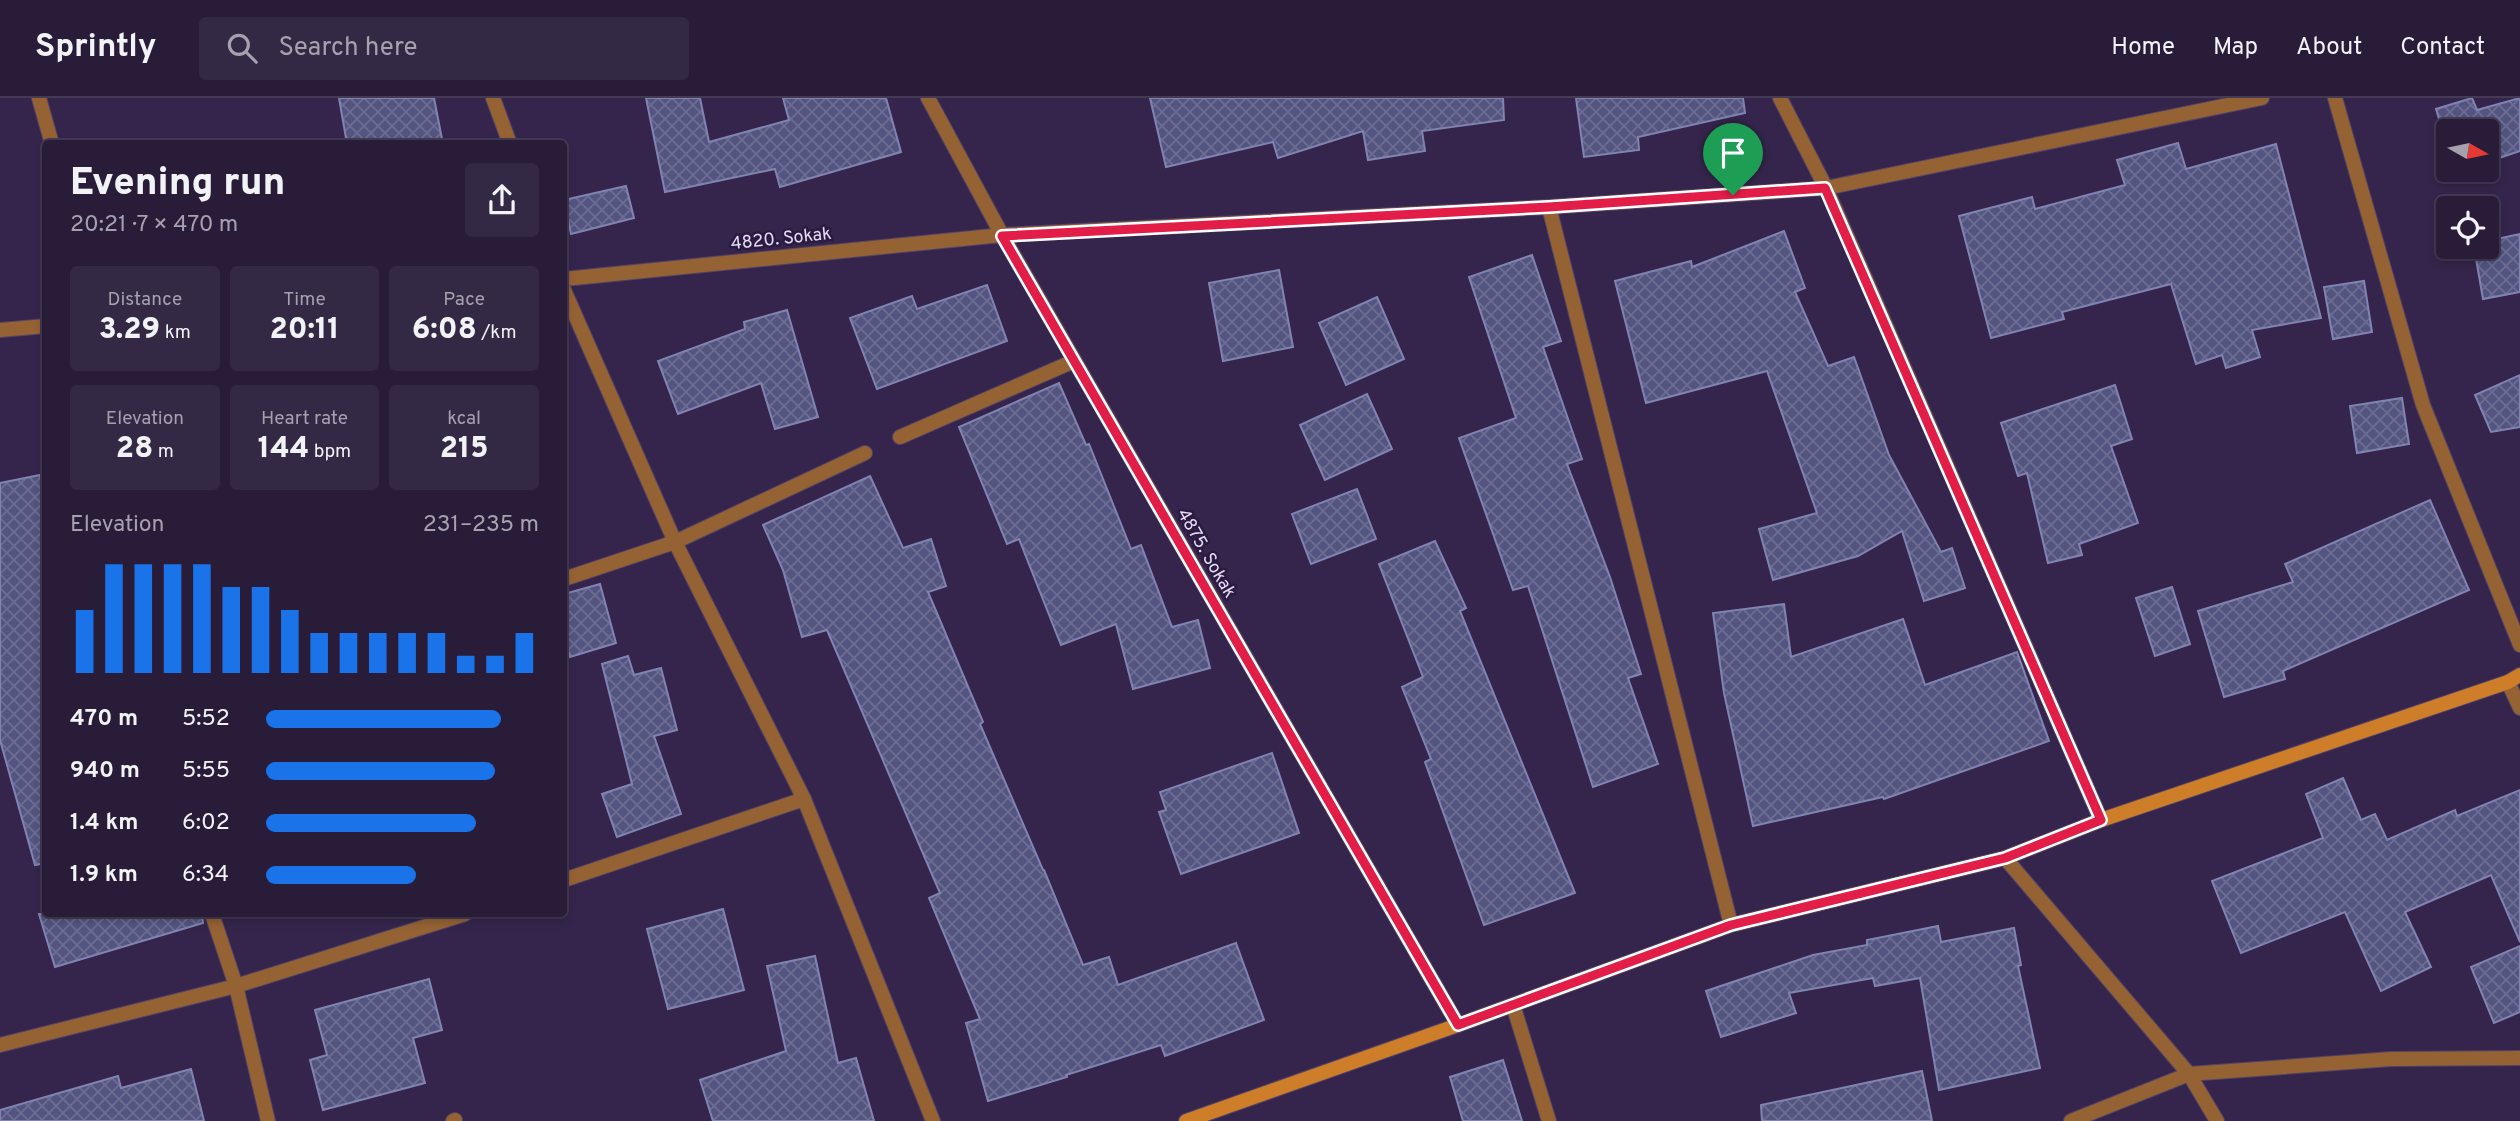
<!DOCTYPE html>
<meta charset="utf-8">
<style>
:root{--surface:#281c39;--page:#342944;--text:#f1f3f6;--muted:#a5a1ae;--line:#443a53;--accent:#1a73e8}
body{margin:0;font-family:Overpass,sans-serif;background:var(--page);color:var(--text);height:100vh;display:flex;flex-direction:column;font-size:26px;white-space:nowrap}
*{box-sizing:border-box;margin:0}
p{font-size:23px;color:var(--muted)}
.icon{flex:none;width:38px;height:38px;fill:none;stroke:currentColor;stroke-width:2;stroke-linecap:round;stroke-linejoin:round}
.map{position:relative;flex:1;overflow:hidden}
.sheet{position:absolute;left:42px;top:42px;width:525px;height:777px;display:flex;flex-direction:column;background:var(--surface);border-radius:7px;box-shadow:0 4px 10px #0003,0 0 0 2px var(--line)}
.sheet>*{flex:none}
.needle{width:46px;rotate:99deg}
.buttons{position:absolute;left:2436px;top:21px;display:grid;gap:14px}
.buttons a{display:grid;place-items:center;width:63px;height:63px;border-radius:7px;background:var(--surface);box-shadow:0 4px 10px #0003,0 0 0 2px var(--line);font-size:35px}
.pin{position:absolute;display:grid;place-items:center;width:60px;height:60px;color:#fff;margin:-72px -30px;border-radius:50% 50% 50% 0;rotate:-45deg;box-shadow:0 0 7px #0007}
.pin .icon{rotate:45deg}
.round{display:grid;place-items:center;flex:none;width:74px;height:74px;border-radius:7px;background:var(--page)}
.headline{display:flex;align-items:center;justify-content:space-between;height:119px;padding:0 28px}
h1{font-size:38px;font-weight:800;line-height:52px}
.stats{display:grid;grid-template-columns:repeat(3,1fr);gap:10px;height:119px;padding:7px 28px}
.stats div{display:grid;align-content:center;border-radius:7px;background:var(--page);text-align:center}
.stats b{font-size:30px;font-weight:800}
.stats small{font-size:19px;font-weight:400}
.stats p{font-size:19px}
.chart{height:196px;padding:14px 28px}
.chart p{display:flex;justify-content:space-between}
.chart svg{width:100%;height:126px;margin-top:7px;stroke:var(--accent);stroke-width:6}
ul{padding:0 28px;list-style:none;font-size:23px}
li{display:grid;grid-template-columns:112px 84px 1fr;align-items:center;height:52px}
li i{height:18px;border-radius:9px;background:var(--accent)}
header{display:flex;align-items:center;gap:42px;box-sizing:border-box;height:98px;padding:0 35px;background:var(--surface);border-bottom:2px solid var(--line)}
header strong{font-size:33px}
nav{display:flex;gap:38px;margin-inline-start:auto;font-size:24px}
.search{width:490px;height:63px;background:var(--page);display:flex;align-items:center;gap:18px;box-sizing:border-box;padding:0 24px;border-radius:7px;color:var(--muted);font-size:26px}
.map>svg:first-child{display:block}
.building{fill:url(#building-cross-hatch);stroke:#8184b2;stroke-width:2}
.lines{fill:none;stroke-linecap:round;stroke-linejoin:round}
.street-casing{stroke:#514267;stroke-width:16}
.secondary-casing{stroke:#514267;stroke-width:16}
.street{stroke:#956233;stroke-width:14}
.secondary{stroke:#ce7d29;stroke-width:14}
.route-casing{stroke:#fff;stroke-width:14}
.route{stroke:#e11d48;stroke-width:9}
.labels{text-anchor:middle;stroke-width:5;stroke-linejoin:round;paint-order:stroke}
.street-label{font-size:18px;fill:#e5dcf5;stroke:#2b1b41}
</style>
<header>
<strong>Sprintly</strong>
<div class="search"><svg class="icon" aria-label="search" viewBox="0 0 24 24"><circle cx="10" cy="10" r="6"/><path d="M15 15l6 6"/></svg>Search here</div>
<nav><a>Home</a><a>Map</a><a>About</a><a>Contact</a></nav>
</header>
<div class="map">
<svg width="2520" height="1023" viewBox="0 0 2520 1023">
<defs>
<pattern id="building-cross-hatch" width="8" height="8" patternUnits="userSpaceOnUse" patternTransform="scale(1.75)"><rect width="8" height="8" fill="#535580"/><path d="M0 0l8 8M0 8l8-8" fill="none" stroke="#6c6d93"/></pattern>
</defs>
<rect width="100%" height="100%" fill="#35254c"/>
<g class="building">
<path d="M339,0H434L443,46H347Z"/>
<path d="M646,0H700L709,44L789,22L783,0H886L901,54L780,89L775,71L665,94Z"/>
<path d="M1150,0H1503L1504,22L1422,33L1425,53L1368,62L1363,33L1278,60L1273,44L1166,69Z"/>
<path d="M1576,0H1743L1745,15L1638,39L1639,52L1584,59Z"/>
<path d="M2472,0L2477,12L2520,0V53L2487,64V33H2448V51L2436,11Z"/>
<path d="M2178,45L2186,71L2276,46L2321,220L2252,232L2260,259L2226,270L2222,257L2196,266L2171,186L2062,214L2064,221L1991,240L1959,118L2032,99L2035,111L2125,87L2117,62Z"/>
<path d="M626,88L634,120L571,136L564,102Z"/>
<path d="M1784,133L1805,190L1795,194L1828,268L1854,259L1889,357L1941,454L1952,450L1965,490L1924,503L1902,433L1858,458L1773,482L1759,431L1817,415L1767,273L1646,305L1615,183L1691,163L1692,169Z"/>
<path d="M2520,136V194L2483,201L2474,149H2487V143Z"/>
<path d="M1532,157L1561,243L1543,249L1582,361L1567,366L1610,479L1641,576L1628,580L1658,666L1593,689L1528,488L1513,492L1459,340L1516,320L1469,179Z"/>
<path d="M1279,172L1293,249L1223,263L1209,185Z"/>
<path d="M2364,183L2372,234L2333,241L2324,189Z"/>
<path d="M987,187L1007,243L877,291L850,220L912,198L917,211Z"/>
<path d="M1377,199L1404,261L1346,287L1319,225Z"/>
<path d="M787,212L818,319L775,331L761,285L678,316L658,263L745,231L744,224Z"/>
<path d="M2520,277V329L2491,334L2475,297Z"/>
<path d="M1059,285L1086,347L1089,346L1131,451L1141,447L1172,529L1198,522L1210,570L1133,591L1116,526L1061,547L1019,441L1007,446L959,329Z"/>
<path d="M2115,287L2132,341L2111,348L2138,425L2079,446L2082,457L2048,465L2027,375L2018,378L2001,325Z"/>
<path d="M1367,296L1392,351L1325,382L1300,327Z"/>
<path d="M2402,300L2409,346L2357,355L2350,308Z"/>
<path d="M40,377L46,401V765L35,767L0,642V385Z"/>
<path d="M870,378L903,450L931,441L946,488L928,494L983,624L980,626L1043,772H1044L1083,867L1109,859L1118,887L1236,845L1264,922L1165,958L1161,947L1066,977L1067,979L988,1003L966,925L980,921L929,800L940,795L827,532L802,539L783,472L763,427Z"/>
<path d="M1357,391L1376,441L1311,466L1292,416Z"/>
<path d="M2430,402L2469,492L2283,573L2285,581L2224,599L2198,513L2293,484L2285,466Z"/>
<path d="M1435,443L1466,510L1460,513L1575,795L1484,827L1425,664L1431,661L1402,589L1423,579L1379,466Z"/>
<path d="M600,486L616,545L570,559L564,536V496Z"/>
<path d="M2172,489L2190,546L2155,558L2136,500Z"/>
<path d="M1784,506L1791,559L1903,521L1925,587L2017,554L2049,643L1884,701L1883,699L1753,728L1724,595L1713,515Z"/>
<path d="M628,558L634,577L661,570L677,632L654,638L681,716L617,739L602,696L632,686L602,566Z"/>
<path d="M1272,655L1299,735L1181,776L1159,714L1166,712L1160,694Z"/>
<path d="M2343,680L2361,722L2375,716L2387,742L2455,712L2457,718L2520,692V844L2491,777L2405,814L2431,869L2381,893L2345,814L2241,855L2212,783L2323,740L2306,696Z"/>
<path d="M723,811L744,892L668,911L647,831Z"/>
<path d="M39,816H202L203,825L55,869Z"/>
<path d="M1938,828L1941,844L2014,830L2021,867L2018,868L2040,970L1939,992L1920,880L1875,888L1873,880L1789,895L1796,915L1721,939L1706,893L1813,857L1867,847V842Z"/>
<path d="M2520,848V914L2494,925L2471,869Z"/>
<path d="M815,858L838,965L856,960L874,1023H713L700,982L786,953L767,868Z"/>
<path d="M429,881L442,932L413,940L425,985L323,1012L310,962L327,957L315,912Z"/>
<path d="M1503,962L1522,1023H1463L1450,979Z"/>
<path d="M191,971L204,1023H0V1012L118,978L121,990Z"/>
<path d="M1922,973L1932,1023H1762L1761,1007Z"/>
</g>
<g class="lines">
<defs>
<g id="street">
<path d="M39,0L52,46"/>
<path d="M493,0L510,46"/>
<path d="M928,0L1002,137L1458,927"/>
<path d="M1780,0L1826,90L2101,722"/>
<path d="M2335,0L2423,307L2520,547"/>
<path d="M1549,109L1731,827"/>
<path d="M564,181L1002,137L1549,109L1826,90L2262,0"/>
<path d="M564,192L675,444L804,701L933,1023"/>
<path d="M0,232L46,228"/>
<path d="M900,339L1074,263"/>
<path d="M564,481L675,444L865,355"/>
<path d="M2508,584L2520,610"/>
<path d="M2005,760L2189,976L2391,961L2520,960"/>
<path d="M564,782L804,701"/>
<path d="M212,816L236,888L268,1023"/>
<path d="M1513,907L1549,1023"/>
<path d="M0,947L236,888L465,816"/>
<path d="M453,1023L455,1022"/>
<path d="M2071,1023L2189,976L2217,1023"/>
</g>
<path id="secondary" d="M1186,1023L1458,927L1731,827L2005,760L2101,722L2508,584L2520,577"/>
</defs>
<use href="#street" class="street-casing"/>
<use href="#secondary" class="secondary-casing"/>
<use href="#street" class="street"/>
<use href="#secondary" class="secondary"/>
</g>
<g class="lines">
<defs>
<path id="route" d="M1825,90L2101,722L2005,760L1731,827L1458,927L1002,138L1549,109Z"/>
</defs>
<use href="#route" class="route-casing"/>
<use href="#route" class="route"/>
</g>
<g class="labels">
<g class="street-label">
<text transform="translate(781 140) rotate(-6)" y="6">4820. Sokak</text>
<text transform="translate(1207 455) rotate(60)" y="6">4875. Sokak</text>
</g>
</g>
</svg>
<div class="buttons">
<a><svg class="needle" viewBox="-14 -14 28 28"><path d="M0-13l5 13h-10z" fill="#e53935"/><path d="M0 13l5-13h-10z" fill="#a5a1ae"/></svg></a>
<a><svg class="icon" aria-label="locate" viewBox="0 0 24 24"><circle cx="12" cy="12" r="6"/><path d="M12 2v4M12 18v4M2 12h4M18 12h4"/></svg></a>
</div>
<div class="pin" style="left:1733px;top:97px;background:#1e9e55"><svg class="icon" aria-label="arrive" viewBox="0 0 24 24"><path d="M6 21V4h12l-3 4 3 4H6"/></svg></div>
<section class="sheet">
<div class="headline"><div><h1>Evening run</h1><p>20:21 · 7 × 470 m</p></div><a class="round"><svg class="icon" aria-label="share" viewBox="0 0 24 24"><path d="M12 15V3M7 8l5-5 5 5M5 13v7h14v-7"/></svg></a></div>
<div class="stats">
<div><p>Distance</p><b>3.29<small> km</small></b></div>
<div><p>Time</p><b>20:11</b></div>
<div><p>Pace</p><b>6:08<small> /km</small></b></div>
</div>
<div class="stats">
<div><p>Elevation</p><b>28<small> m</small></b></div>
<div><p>Heart rate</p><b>144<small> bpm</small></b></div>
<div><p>kcal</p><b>215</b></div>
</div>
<div class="chart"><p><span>Elevation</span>231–235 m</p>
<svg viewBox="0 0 160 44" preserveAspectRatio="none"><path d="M5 44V22M15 44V6M25 44V6M35 44V6M45 44V6M55 44V14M65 44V14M75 44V22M85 44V30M95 44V30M105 44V30M115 44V30M125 44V30M135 44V38M145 44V38M155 44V30"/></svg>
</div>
<ul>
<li><b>470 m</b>5:52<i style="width:86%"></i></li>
<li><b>940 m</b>5:55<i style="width:84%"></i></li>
<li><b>1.4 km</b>6:02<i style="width:77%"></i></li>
<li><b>1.9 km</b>6:34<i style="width:55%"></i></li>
</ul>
</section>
</div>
